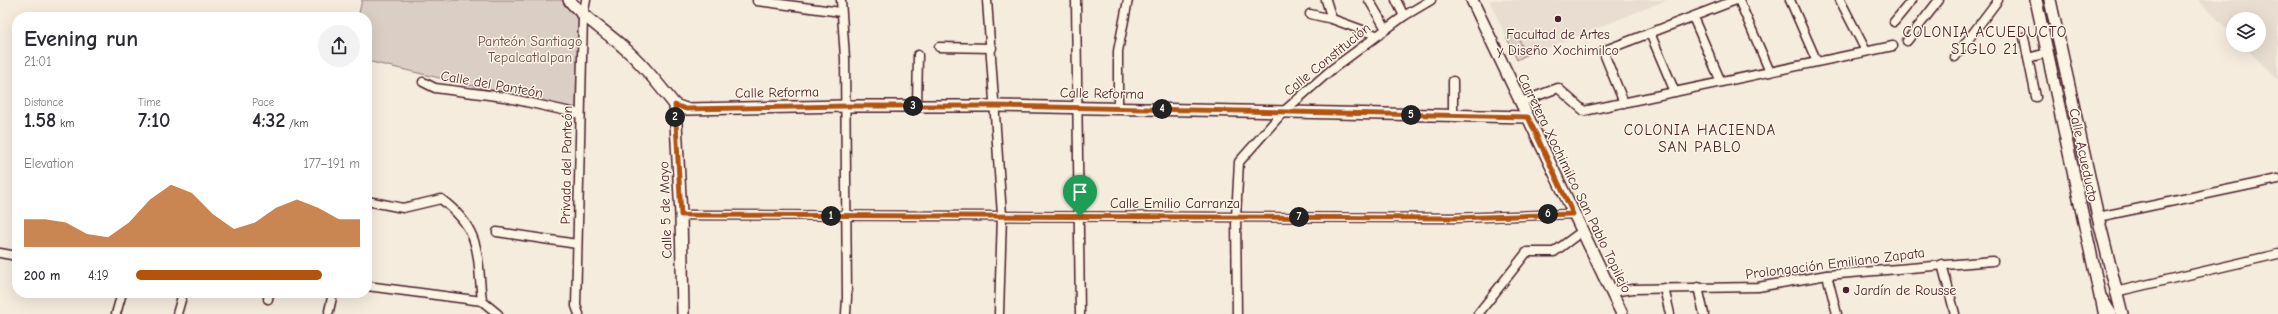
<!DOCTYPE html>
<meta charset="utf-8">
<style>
:root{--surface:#fff;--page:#f2f2f3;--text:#2b2b33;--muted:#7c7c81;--accent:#b45309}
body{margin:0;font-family:"Comic Neue",sans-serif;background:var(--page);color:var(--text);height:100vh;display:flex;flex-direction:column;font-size:15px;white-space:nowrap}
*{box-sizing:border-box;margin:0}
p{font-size:13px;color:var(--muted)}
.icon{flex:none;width:22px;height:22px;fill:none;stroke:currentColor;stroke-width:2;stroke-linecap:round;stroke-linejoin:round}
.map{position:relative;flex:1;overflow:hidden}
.sheet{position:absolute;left:12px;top:12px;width:360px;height:286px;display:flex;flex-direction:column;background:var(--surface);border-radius:16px;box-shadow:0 4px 16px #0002}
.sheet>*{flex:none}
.fabs{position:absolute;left:2226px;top:12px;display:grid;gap:8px}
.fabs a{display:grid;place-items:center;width:40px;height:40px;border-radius:50%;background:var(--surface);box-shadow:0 4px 16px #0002;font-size:20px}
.pin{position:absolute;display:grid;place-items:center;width:34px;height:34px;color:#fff;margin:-41px -17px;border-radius:50% 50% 50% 0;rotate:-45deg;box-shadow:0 0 4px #0007}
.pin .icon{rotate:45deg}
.km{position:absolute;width:20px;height:20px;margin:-10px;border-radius:50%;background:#222;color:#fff;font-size:11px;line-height:20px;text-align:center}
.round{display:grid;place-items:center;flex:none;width:42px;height:42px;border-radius:21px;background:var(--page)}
.head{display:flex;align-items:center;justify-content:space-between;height:68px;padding:0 12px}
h1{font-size:22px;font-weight:600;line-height:30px}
.metrics{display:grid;grid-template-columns:repeat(3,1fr);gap:6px;height:68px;padding:4px 12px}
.metrics div{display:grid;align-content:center}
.metrics b{font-size:20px;font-weight:600}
.metrics small{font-size:11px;font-weight:400}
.metrics p{font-size:11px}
.chart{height:112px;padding:8px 12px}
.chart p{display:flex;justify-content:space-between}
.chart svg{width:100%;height:72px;margin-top:4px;fill:var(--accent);opacity:.7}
ul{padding:0 12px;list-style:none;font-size:13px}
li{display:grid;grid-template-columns:64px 48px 1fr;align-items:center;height:30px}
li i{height:10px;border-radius:5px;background:var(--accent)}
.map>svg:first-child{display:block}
.built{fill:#e8ddd0}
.green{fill:#dbcec4;stroke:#927678}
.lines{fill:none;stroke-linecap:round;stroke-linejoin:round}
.street-casing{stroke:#4a1f2b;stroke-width:11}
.secondary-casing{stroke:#4a1f2b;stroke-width:14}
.street{stroke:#fcf5e5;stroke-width:8}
.secondary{stroke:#fcf5e5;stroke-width:11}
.route-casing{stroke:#fff;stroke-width:8}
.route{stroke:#b45309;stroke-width:5}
.poi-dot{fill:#4a1f2b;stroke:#fcf5e5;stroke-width:1.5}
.labels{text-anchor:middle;stroke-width:3;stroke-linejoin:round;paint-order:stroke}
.poi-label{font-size:14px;fill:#4a1f2b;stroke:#fcf5e5}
.park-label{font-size:14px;fill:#6e4b51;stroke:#fcf5e5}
.street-label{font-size:14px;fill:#4a1f2b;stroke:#fcf5e5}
.neighbourhood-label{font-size:15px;letter-spacing:1px;fill:#4a1f2b;stroke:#fcf5e5}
</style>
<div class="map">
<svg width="2278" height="314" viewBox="0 0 2278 314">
<rect width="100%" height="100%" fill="#f5ecde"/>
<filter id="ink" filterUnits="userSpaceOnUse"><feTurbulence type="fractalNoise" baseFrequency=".025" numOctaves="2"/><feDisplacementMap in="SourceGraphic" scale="8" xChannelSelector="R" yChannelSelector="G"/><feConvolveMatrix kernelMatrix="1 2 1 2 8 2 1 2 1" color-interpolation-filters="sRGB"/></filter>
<g filter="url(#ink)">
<g class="built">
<path d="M1489,0H1667L1517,60Z"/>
<path d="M2198,0H2278V80L2243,45H2259V19H2233V35Z"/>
</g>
<g class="green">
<path d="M362,0H565L582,21L576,110L367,61V17H358Z"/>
<path d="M1517,34L1526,55L1517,60L1507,38Z"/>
</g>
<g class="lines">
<defs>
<g id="street">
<path d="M841,0L845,58L847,297L846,314"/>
<path d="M987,0L1002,215L999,314"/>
<path d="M1076,0L1080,314"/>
<path d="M1326,0L1332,19"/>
<path d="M1369,0L1386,29"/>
<path d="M1396,0L1404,16"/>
<path d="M1739,0L1770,72"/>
<path d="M1790,0L1817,62"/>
<path d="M1840,0L1866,51"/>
<path d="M757,1L841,12"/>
<path d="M1310,14L1332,19L1376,35"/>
<path d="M1693,17L1721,82"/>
<path d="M1894,22L1912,0"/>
<path d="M1650,33L1675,92"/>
<path d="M2024,37L2028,58L2047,53"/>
<path d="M1907,41L1939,0"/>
<path d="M939,47L992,48"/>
<path d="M1955,57L1998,0"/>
<path d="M2028,58L2036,97"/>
<path d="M1453,81V116"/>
<path d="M423,82L435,88L504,97L580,114"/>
<path d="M1521,102L1558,88L1584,111L1893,46"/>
<path d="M1624,103L1603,51L1736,0"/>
<path d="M917,106L918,55"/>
<path d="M1118,108V51L1128,0"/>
<path d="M367,201L403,208L441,199C482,230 477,254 482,301L498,314"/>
<path d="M681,215L1454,218L1573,214"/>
<path d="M2098,217L2278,179"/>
<path d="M497,232L577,244"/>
<path d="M0,253L17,256"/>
<path d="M1942,264L1955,314"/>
<path d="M1827,275L1837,314"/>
<path d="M367,286L482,301"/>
<path d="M1698,287L1704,314"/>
<path d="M1664,288L1670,314"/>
<path d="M1611,292L1633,289L1758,287L1827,275L1993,261"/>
<path d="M2115,292L2278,254"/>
<path d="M268,299L269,293"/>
<path d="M2100,299L2103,314"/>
<path d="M329,311L333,293"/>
<path d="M116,314L122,293"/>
<path d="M177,314L183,293"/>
<path d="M579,314L576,306L583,16L586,0"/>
<path d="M1237,314L1236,217L1239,162L1283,112L1331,70L1404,16L1431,0"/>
<path d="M1478,314L1527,252H1554L1581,232"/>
</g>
<g id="secondary">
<path d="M569,0C584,18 604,30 622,46C642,63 659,85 675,105"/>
<path d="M1472,0L1622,314"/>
<path d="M2036,0L2100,296L2111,314"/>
<path d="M2050,0L2098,217L2122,314"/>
<path d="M675,105L686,109L846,106H996L1528,117"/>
<path d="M675,105L681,215L683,314"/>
</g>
</defs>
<use href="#street" class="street-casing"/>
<use href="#secondary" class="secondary-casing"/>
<use href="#street" class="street"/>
<use href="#secondary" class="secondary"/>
</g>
</g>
<g class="lines" filter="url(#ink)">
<defs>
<path id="route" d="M675,105L686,109L846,106H996L1528,117L1573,214L1454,218L681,215Z"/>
</defs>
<use href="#route" class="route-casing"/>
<use href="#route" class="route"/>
</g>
<g class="poi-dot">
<circle cx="1558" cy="19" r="4"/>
<circle cx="1846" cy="290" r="4"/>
</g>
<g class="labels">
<g class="poi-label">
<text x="1558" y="39">Facultad de Artes<tspan x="1558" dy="16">y Diseño Xochimilco</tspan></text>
<text x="1854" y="295" text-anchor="start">Jardín de Rousse</text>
</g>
<g class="park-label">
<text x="530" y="46">Panteón Santiago<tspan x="530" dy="16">Tepalcatlalpan</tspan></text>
</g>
<g class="street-label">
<text transform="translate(1327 59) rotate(-39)" y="5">Calle Constitución</text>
<text transform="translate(492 84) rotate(10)" y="5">Calle del Panteón</text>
<text transform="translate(777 92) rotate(-1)" y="5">Calle Reforma</text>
<text transform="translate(1102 93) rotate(1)" y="5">Calle Reforma</text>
<text transform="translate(2084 155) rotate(78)" y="5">Calle Acueducto</text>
<text transform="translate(566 165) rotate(-89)" y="5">Privada del Panteón</text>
<text transform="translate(1575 183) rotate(64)" y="5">Carretera Xochimilco San Pablo Topilejo</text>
<text x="1175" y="208">Calle Emilio Carranza</text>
<text transform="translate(665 210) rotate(-92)" y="5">Calle 5 de Mayo</text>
<text transform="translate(1835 263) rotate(-7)" y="5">Prolongación Emiliano Zapata</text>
</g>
<g class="neighbourhood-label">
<text x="1985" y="37">COLONIA ACUEDUCTO<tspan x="1985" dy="17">SIGLO 21</tspan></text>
<text x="1700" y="135">COLONIA HACIENDA<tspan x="1700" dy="17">SAN PABLO</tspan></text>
</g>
</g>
</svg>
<div class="fabs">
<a><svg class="icon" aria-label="layers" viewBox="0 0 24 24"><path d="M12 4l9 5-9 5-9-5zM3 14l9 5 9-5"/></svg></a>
</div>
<div class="pin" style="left:1080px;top:216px;background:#1e9e55"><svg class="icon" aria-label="arrive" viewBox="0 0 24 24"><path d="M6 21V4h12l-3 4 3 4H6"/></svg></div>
<b class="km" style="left:831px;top:216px">1</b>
<b class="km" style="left:675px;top:117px">2</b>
<b class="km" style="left:913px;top:106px">3</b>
<b class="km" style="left:1162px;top:109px">4</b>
<b class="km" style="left:1411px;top:115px">5</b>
<b class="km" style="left:1548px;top:214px">6</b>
<b class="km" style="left:1299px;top:217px">7</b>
<section class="sheet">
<div class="head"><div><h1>Evening run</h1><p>21:01</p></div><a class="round"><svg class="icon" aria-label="share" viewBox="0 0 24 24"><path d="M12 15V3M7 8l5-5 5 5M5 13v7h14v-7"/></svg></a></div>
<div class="metrics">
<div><p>Distance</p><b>1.58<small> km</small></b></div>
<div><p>Time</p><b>7:10</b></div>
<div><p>Pace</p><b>4:32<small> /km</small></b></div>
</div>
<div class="chart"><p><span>Elevation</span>177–191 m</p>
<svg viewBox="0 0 160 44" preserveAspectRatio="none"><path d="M0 44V27L10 27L20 29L30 36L40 38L50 29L60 15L70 6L80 11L90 24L100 33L110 29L120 20L130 15L140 20L150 27L160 27V44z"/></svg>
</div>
<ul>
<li><b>200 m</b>4:19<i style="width:83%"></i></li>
</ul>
</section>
</div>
